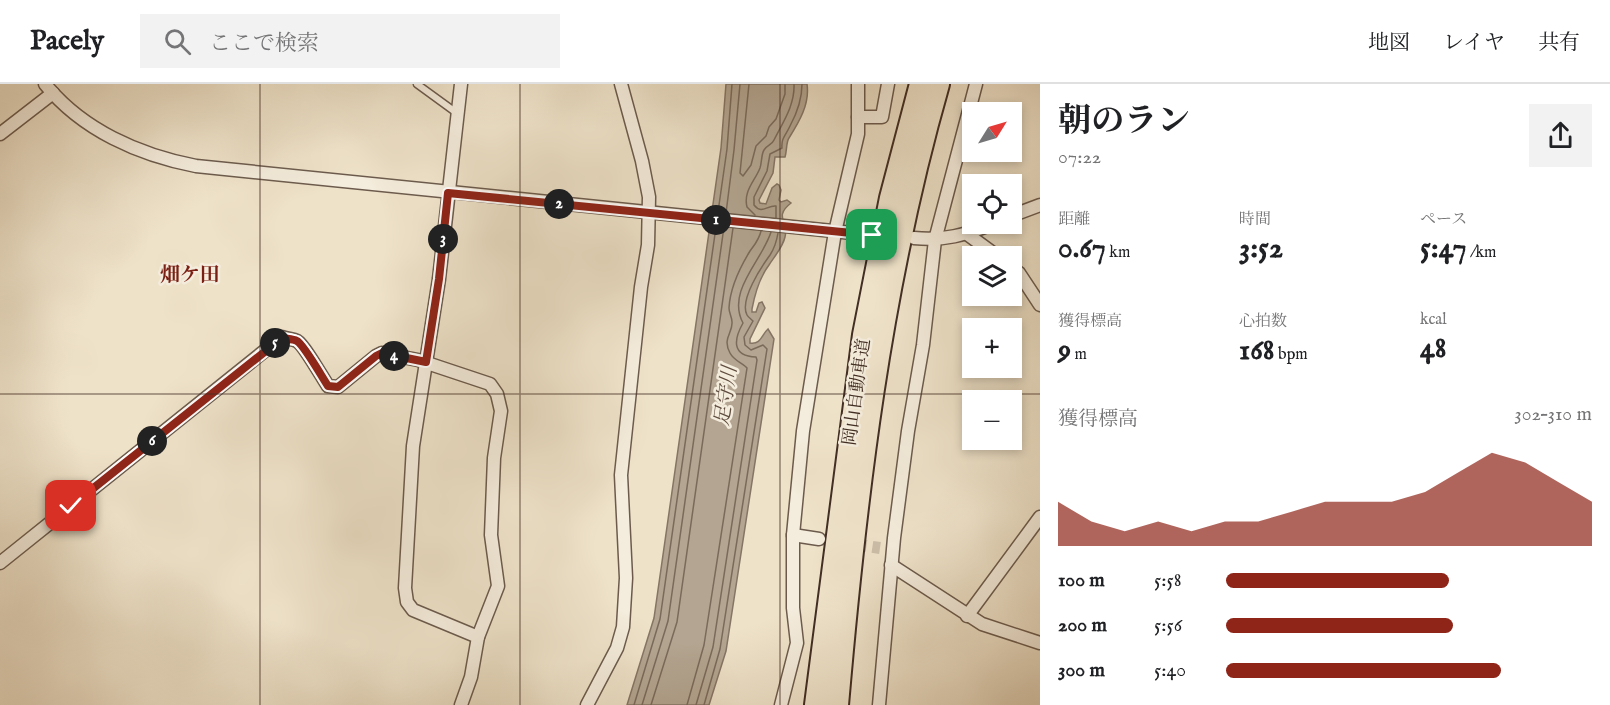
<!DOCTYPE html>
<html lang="ja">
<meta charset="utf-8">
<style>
:root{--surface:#fff;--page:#f2f2f2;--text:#202124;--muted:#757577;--line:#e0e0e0;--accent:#8f2418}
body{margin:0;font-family:"IM FELL English","Noto Serif JP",serif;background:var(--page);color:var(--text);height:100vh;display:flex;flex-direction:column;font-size:22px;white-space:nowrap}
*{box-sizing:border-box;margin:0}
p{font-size:20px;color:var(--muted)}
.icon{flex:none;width:33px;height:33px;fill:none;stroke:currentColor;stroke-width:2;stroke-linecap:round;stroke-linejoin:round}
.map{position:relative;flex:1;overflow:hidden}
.panel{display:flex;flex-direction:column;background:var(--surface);width:570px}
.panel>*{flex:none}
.needle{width:39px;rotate:53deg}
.tools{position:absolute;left:962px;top:18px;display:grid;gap:12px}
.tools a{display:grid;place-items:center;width:60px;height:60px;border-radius:0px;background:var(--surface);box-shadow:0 3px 9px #0003;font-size:30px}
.pin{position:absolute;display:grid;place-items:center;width:51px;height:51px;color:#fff;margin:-26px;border-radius:12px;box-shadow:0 3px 9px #0006}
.km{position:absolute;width:30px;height:30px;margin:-15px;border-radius:50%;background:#222;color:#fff;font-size:16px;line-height:30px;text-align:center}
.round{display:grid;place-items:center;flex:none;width:63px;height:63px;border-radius:0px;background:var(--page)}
.overview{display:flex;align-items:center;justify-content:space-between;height:102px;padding:0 18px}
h1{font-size:33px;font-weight:700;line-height:45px}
.metrics{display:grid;grid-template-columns:repeat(3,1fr);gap:9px;height:102px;padding:6px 18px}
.metrics div{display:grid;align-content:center}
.metrics b{font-size:30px;font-weight:700}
.metrics small{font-size:16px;font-weight:400}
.metrics p{font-size:16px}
.chart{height:168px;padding:12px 18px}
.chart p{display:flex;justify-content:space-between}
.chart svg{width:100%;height:108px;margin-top:6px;fill:var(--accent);opacity:.7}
ul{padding:0 18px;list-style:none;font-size:20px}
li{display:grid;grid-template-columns:96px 72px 1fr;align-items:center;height:45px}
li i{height:15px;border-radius:8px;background:var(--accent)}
header{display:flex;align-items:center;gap:36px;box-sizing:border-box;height:84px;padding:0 30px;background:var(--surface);border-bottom:2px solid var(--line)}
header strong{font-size:28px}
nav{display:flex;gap:33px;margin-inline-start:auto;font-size:21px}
.search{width:420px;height:54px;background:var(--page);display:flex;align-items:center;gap:15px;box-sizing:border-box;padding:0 21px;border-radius:0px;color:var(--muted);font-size:22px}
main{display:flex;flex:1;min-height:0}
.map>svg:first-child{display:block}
.water{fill:#b3a591;stroke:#857565;stroke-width:1.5}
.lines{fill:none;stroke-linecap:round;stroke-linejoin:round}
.shore{stroke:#7a6a5a;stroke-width:1.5}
.minor-tunnel{stroke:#cbbea8;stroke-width:12;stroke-dasharray:12 6;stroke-linecap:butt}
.service-casing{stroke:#6c5b4d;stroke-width:9}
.minor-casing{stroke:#6c5b4d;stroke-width:15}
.motorway-casing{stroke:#412e24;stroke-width:26}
.service{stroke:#f4ecdc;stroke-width:6}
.minor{stroke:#f4ecdc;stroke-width:12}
.motorway{stroke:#eee2c9;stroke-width:22}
.route-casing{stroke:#fff;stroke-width:12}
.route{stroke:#8f2418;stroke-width:8}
.grid{fill:none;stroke:#412e24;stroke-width:1.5;stroke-opacity:0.55}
.labels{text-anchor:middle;stroke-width:5;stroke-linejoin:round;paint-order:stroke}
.street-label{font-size:18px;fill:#412e24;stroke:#f4ecdc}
.neighbourhood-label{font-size:20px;font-weight:bold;fill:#7a1f14;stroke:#f4ecdc}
.water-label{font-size:20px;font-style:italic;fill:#5e4c3f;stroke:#f4ecdc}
</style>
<header>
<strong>Pacely</strong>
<div class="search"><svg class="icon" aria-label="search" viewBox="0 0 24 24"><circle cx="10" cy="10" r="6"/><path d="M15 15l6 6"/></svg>ここで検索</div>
<nav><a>地図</a><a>レイヤ</a><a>共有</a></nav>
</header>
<main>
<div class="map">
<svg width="1040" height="621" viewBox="0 0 1040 621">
<rect width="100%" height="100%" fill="#eee2c9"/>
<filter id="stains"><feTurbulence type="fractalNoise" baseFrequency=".00333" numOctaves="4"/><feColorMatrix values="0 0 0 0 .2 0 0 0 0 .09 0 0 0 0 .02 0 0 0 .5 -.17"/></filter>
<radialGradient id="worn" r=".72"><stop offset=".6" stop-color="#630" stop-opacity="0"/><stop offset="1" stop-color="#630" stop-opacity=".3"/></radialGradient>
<path class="water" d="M726,0H807C810,20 799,38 789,54C786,58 787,67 785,73H775L773,89L759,116L760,119L766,120L772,104L777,100L779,101L781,106L779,116L781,118L787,116L791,119C773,133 789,138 785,153C783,163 774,173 769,181C759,194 755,209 752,225V228H756L759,219L762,218L765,224L750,255V259C761,261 762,250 768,245L774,255L726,567L709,621H627L654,534L721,64Z"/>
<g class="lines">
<g class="shore">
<path d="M749,0L740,89L743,92L751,81L756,62L766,52L769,43L776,35L785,10V0"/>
<path d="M718,128L727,65L732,0"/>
<path d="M726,129L734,66L740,0"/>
<path d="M755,131L747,123C743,107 755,97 760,84C762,78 761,71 764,66C767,61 772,61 774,56C783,38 795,21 794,0"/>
<path d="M776,134V122C767,121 762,131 754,121V113L767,87L770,70L782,64C781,54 786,51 790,42C797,29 802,15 802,0"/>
<path d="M634,621L660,535L716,143"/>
<path d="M642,621L668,537L724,143"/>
<path d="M651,621L677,538L733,144"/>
<path d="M687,621L704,561L747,284C743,279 734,277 730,269C722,254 733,249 732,238C732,233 729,229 729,224C730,204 739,185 750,167C755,160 759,156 761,147"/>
<path d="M696,621L713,563L757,276L756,273C731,272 734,255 743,239C726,207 762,177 771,148"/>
<path d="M704,621L720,565L767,265L763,261L751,266L745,261L744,253L753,237C751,235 748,233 747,231C739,216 762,182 770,171C774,165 777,155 778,149"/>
</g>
<path class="minor-tunnel" d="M819,455L880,464"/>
<defs>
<path id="service" d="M417,0L454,27L458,28"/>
<g id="minor">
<path d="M45,0C82,46 139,71 196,82L872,151"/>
<path d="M461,0L439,195L413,362L405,504L407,518L413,526L478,553L471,593L461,621"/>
<path d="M858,33H882L888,0"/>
<path d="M0,50L53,9"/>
<path d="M1011,132L1040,121"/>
<path d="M967,150L997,172"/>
<path d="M914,154C945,157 964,151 993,140"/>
<path d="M1011,183L1019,189L1040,221"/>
<path d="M793,451L819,455"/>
<path d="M0,479L282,253C287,255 293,255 297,257C304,261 322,293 328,302L338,303L376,272L382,269L418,276L490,300L497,310L501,327L494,374L491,451L498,502L478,553"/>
<path d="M891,481L982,540L1040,559"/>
<path d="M967,532L1040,433"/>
<path d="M587,621L617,564L623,543L626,494L621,391L641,203L648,161L649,113L642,77L621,0"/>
<path d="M781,621L797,559L793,524V451L803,347L835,148L858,50V0"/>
<path d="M879,621L894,454L908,347L923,261L935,156L976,0"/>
</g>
<g id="motorway">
<path d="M816,621L864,251L891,114L921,0"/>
<path d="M837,621C855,412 880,202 938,0"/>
</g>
</defs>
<use href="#service" class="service-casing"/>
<use href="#minor" class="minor-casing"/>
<use href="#motorway" class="motorway-casing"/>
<use href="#service" class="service"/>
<use href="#minor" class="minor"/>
<use href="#motorway" class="motorway"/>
</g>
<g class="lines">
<defs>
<path id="route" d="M71,422L282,254C286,255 293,255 297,257C304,261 322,293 328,302L338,303L376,272L382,269L426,278L439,195L448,109L872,151"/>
</defs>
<use href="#route" class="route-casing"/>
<use href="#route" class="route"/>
</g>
<path class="grid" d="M260,0V621M520,0V621M780,0V621M0,310H1040"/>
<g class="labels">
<g class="street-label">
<text transform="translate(856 308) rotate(-82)" y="6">岡山自動車道</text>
</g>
<g class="neighbourhood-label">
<text x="190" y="197">畑ケ田</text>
</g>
<g class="water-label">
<text transform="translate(725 312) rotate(-82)" y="7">足守川</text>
</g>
</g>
<rect width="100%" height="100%" filter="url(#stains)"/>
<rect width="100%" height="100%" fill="url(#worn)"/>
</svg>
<div class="tools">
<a><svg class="needle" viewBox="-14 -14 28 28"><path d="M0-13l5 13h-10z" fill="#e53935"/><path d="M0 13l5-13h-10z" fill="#757577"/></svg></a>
<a><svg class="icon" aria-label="locate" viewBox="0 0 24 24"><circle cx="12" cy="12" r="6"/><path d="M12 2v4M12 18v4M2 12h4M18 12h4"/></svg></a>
<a><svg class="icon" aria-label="layers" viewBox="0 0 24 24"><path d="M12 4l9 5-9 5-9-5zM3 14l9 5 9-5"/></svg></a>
<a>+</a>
<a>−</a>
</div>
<div class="pin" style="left:872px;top:151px;background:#1e9e55"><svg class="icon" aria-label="arrive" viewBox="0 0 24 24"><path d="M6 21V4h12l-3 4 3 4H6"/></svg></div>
<div class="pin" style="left:71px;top:422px;background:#d93025"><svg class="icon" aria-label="check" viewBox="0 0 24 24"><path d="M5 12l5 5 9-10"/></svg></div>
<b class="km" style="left:716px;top:136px">1</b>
<b class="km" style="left:559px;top:120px">2</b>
<b class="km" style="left:443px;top:155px">3</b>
<b class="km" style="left:394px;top:272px">4</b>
<b class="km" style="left:275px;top:259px">5</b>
<b class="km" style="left:152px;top:357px">6</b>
</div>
<section class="panel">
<div class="overview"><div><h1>朝のラン</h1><p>07:22</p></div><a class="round"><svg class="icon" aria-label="share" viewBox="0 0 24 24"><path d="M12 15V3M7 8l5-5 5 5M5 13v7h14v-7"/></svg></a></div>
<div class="metrics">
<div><p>距離</p><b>0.67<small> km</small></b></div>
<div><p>時間</p><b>3:52</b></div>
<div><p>ペース</p><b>5:47<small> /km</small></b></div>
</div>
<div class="metrics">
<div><p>獲得標高</p><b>9<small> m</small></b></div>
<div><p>心拍数</p><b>168<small> bpm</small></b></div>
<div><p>kcal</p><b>48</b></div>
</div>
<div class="chart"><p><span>獲得標高</span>302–310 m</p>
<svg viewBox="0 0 160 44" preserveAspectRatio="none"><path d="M0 44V26L10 34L20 38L30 34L40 38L50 34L60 34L70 30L80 26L90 26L100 26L110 22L120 14L130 6L140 10L150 18L160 26V44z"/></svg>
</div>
<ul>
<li><b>100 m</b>5:58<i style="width:61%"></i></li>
<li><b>200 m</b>5:56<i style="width:62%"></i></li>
<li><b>300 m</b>5:40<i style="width:75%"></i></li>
</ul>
</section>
</main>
